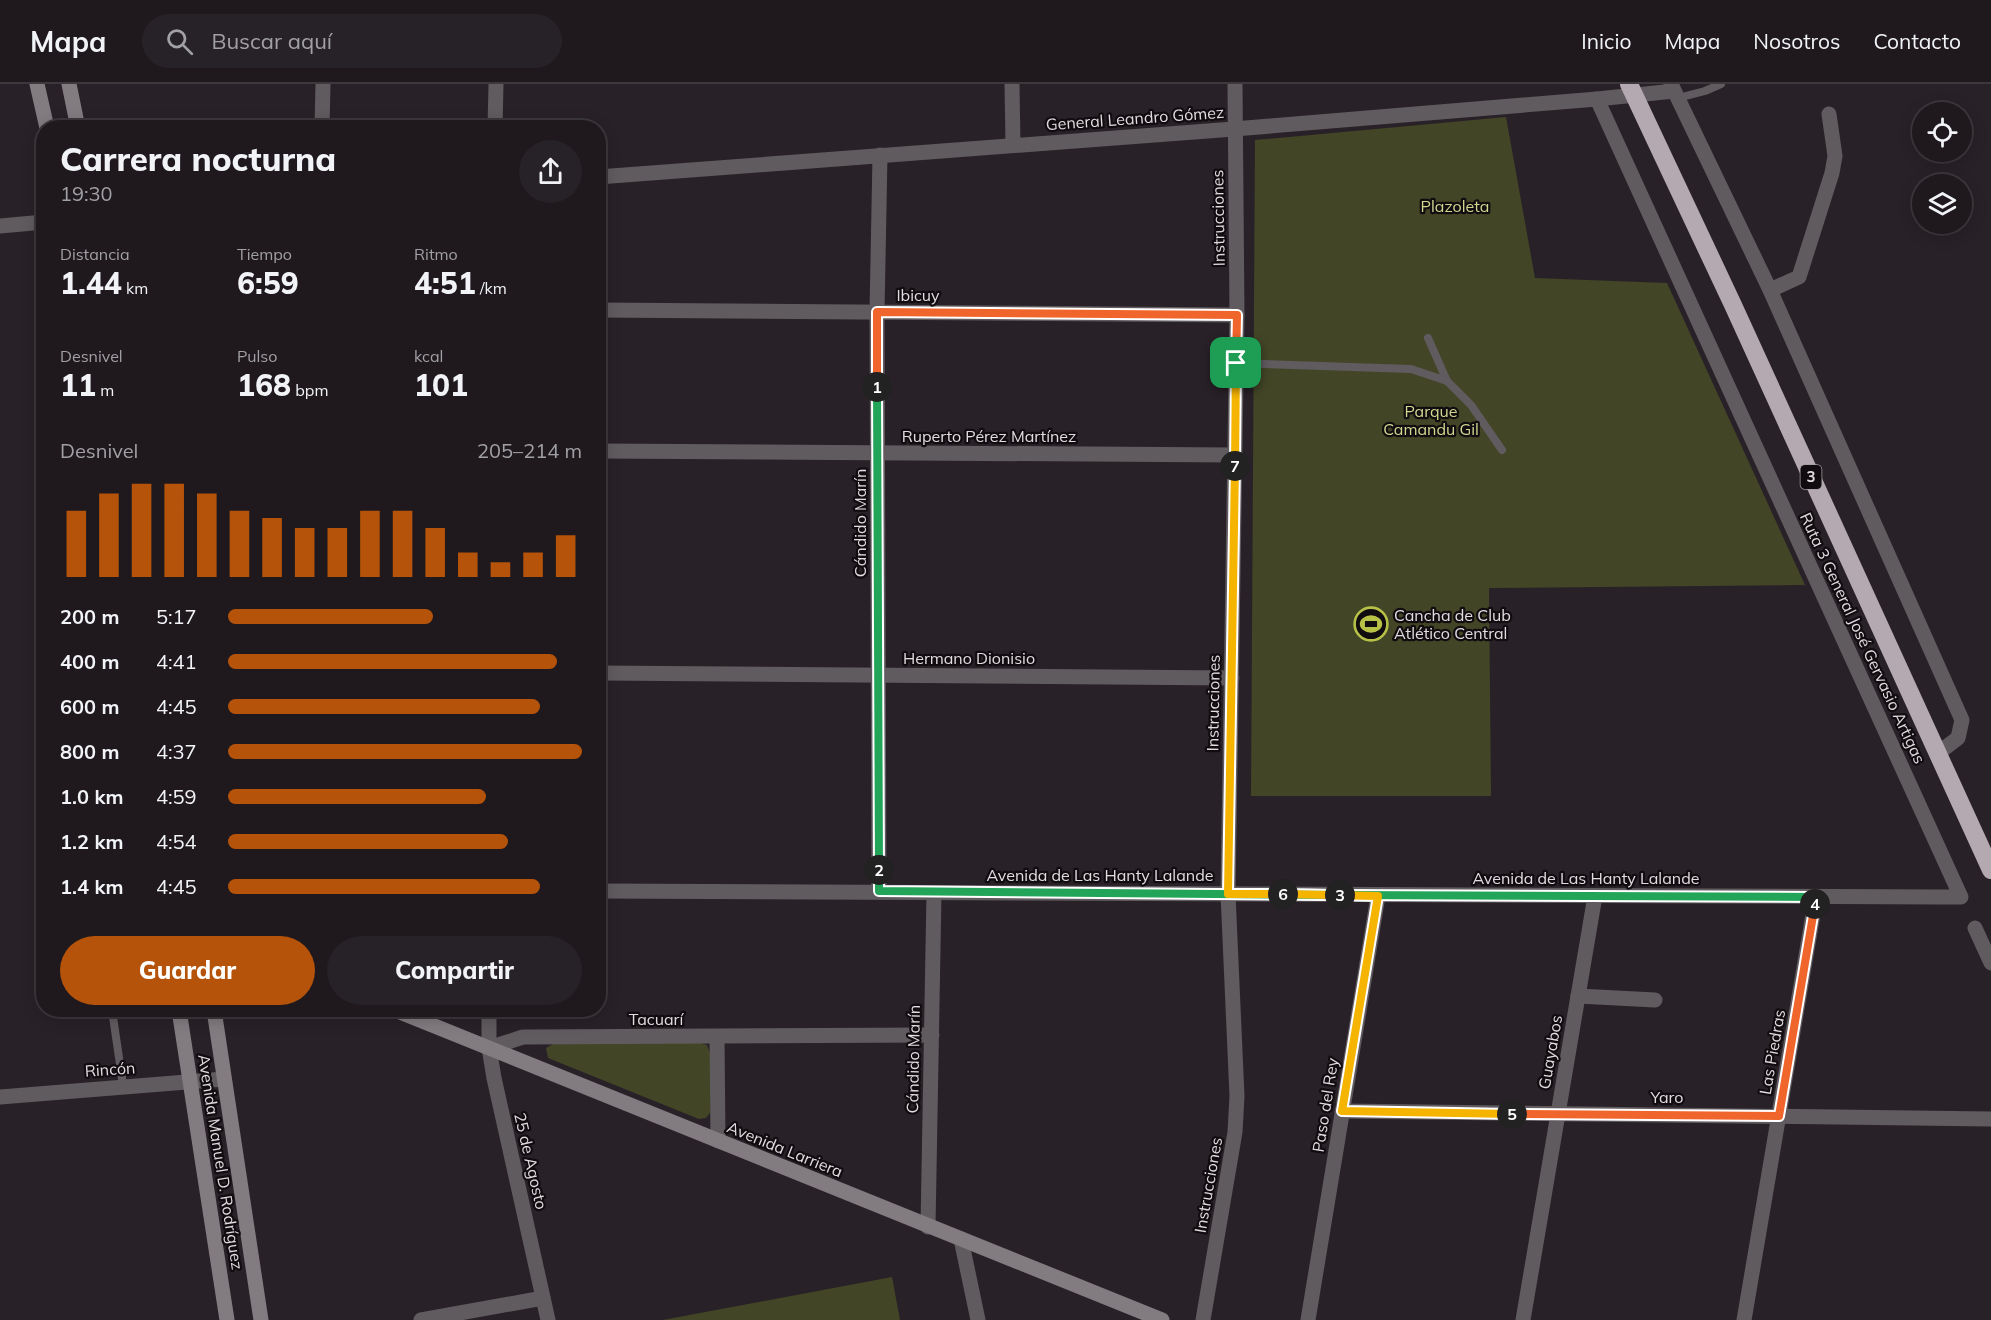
<!DOCTYPE html>
<html lang="es">
<meta charset="utf-8">
<style>
:root{--surface:#1f191e;--page:#272227;--text:#f1f3f6;--muted:#a1a0a4;--line:#3c383c;--accent:#b45309}
body{margin:0;font-family:Mulish,sans-serif;background:var(--page);color:var(--text);height:100vh;display:flex;flex-direction:column;font-size:22px;white-space:nowrap}
*{box-sizing:border-box;margin:0}
p{font-size:20px;color:var(--muted)}
.icon{flex:none;width:33px;height:33px;fill:none;stroke:currentColor;stroke-width:2;stroke-linecap:round;stroke-linejoin:round}
.map{position:relative;flex:1;overflow:hidden}
.sheet{position:absolute;left:36px;top:36px;width:570px;height:897px;display:flex;flex-direction:column;background:var(--surface);border-radius:24px;box-shadow:0 3px 15px #0003,0 0 0 2px var(--line)}
.sheet>*{flex:none}
.fabs{position:absolute;left:1912px;top:18px;display:grid;gap:12px}
.fabs a{display:grid;place-items:center;width:60px;height:60px;border-radius:50%;background:var(--surface);box-shadow:0 3px 15px #0003,0 0 0 2px var(--line);font-size:30px}
.pin{position:absolute;display:grid;place-items:center;width:51px;height:51px;color:#fff;margin:-26px;border-radius:12px;box-shadow:0 3px 9px #0006}
.km{position:absolute;width:30px;height:30px;margin:-15px;border-radius:50%;background:#222;color:#fff;font-size:16px;line-height:30px;text-align:center}
.round{display:grid;place-items:center;flex:none;width:63px;height:63px;border-radius:32px;background:var(--page)}
.overview{display:flex;align-items:center;justify-content:space-between;height:102px;padding:0 24px}
h1{font-size:33px;font-weight:800;line-height:45px}
.metrics{display:grid;grid-template-columns:repeat(3,1fr);gap:9px;height:102px;padding:6px 24px}
.metrics div{display:grid;align-content:center}
.metrics b{font-size:30px;font-weight:800}
.metrics small{font-size:16px;font-weight:400}
.metrics p{font-size:16px}
.chart{height:168px;padding:12px 24px}
.chart p{display:flex;justify-content:space-between}
.chart svg{width:100%;height:108px;margin-top:6px;stroke:var(--accent);stroke-width:6}
.primary-button{display:flex;gap:12px;margin-top:auto;padding:12px 24px}
.primary-button a{flex:1;height:69px;border-radius:36px;background:var(--accent);color:#fff;font-size:24px;font-weight:800;line-height:69px;text-align:center}
.primary-button a+a{background:var(--page);color:var(--text)}
ul{padding:0 24px;list-style:none;font-size:20px}
li{display:grid;grid-template-columns:96px 72px 1fr;align-items:center;height:45px}
li i{height:15px;border-radius:8px;background:var(--accent)}
header{display:flex;align-items:center;gap:36px;box-sizing:border-box;height:84px;padding:0 30px;background:var(--surface);border-bottom:2px solid var(--line)}
header strong{font-size:28px}
nav{display:flex;gap:33px;margin-inline-start:auto;font-size:21px}
.search{width:420px;height:54px;background:var(--page);display:flex;align-items:center;gap:15px;box-sizing:border-box;padding:0 21px;border-radius:33px;color:var(--muted);font-size:22px}
.map>svg:first-child{display:block}
.green{fill:#424526}
.lines{fill:none;stroke-linecap:round;stroke-linejoin:round}
.lane{stroke:#605b5f;stroke-width:8}
.street{stroke:#605b5f;stroke-width:15}
.secondary{stroke:#827b80;stroke-width:15}
.highway{stroke:#b4a8b1;stroke-width:18}
.split-1-casing{stroke:#fff;stroke-width:12}
.split-2-casing{stroke:#fff;stroke-width:12}
.split-3-casing{stroke:#fff;stroke-width:12}
.split-4-casing{stroke:#fff;stroke-width:12}
.split-5-casing{stroke:#fff;stroke-width:12}
.split-6-casing{stroke:#fff;stroke-width:12}
.split-7-casing{stroke:#fff;stroke-width:12}
.split-8-casing{stroke:#fff;stroke-width:12}
.split-1{stroke:#f0652b;stroke-width:8}
.split-2{stroke:#22a559;stroke-width:8}
.split-3{stroke:#22a559;stroke-width:8}
.split-4{stroke:#22a559;stroke-width:8}
.split-5{stroke:#f0652b;stroke-width:8}
.split-6{stroke:#f5b400;stroke-width:8}
.split-7{stroke:#f5b400;stroke-width:8}
.split-8{stroke:#f5b400;stroke-width:8}
.labels{text-anchor:middle;stroke-width:4.5;stroke-linejoin:round;paint-order:stroke}
.shield{fill:#100c0f;stroke:#a39ea2;stroke-width:1.5}
.shield-label{font-size:15px;font-weight:bold;fill:#e2dce1}
.street-label{font-size:16px;fill:#e2dce1;stroke:#100c0f}
.park-label{font-size:16px;fill:#d1d890;stroke:#100c0f}
.poi-label{font-size:16px;fill:#e2dce1;stroke:#100c0f;text-anchor:start}
</style>
<header>
<strong>Mapa</strong>
<div class="search"><svg class="icon" aria-label="search" viewBox="0 0 24 24"><circle cx="10" cy="10" r="6"/><path d="M15 15l6 6"/></svg>Buscar aquí</div>
<nav><a>Inicio</a><a>Mapa</a><a>Nosotros</a><a>Contacto</a></nav>
</header>
<div class="map">
<svg width="1991" height="1236" viewBox="0 0 1991 1236">
<rect width="100%" height="100%" fill="#292128"/>
<g class="green">
<path d="M1506,33L1535,194L1667,199L1805,501L1489,504L1491,712H1251L1255,56Z"/>
<path d="M555,959H700L707,961L710,969V1029L706,1034L699,1035L548,974L546,964Z"/>
<path d="M892,1193L900,1236H663Z"/>
</g>
<g class="lines">
<g class="lane">
<path d="M1678,14L1705,7L1721,0"/>
<path d="M1428,254L1447,297"/>
<path d="M1236,279L1411,285L1447,297L1471,321L1502,366"/>
<path d="M112,926L123,1001"/>
</g>
<g class="street">
<path d="M1012,0L1013,61"/>
<path d="M1671,0L1770,206L1962,636L1958,654L1937,670"/>
<path d="M322,44L323,0"/>
<path d="M495,44L496,0"/>
<path d="M598,93L1234,45L1597,15L1674,7"/>
<path d="M0,142L44,138"/>
<path d="M1770,206L1799,193L1832,89L1835,72L1829,30"/>
<path d="M598,226L1237,231"/>
<path d="M598,367L1235,371"/>
<path d="M598,589L1232,594"/>
<path d="M598,807C1053,807 1507,814 1961,813L1597,15"/>
<path d="M879,807L877,228L880,71"/>
<path d="M1975,844L1991,879"/>
<path d="M1578,912L1655,916"/>
<path d="M489,926V964L494,994L548,1236"/>
<path d="M717,953L718,1057"/>
<path d="M489,964L523,953L932,951"/>
<path d="M0,1013L224,995"/>
<path d="M1342,1027L1991,1035"/>
<path d="M928,1143L934,809"/>
<path d="M961,1155L978,1236"/>
<path d="M421,1236L543,1214"/>
<path d="M1203,1236L1235,1048L1237,1012L1228,810L1237,231L1235,0"/>
<path d="M1308,1236L1378,812"/>
<path d="M1523,1236L1595,812"/>
<path d="M1744,1236L1816,813"/>
</g>
<g class="secondary">
<path d="M37,0L47,44"/>
<path d="M69,0L78,44"/>
<path d="M179,926L227,1236"/>
<path d="M214,926L261,1236"/>
<path d="M395,926L1162,1236"/>
</g>
<path class="highway" d="M1629,0L1733,221L1991,786"/>
</g>
<g class="lines">
<defs>
<path id="split-1" d="M877,303V228L1237,231L1236,279"/>
<path id="split-2" d="M877,303L879,786"/>
<path id="split-3" d="M879,786V807L1340,811"/>
<path id="split-4" d="M1340,811L1816,813L1815,820"/>
<path id="split-5" d="M1512,1030L1779,1032L1815,820"/>
<path id="split-6" d="M1283,810L1378,812L1342,1027L1512,1030"/>
<path id="split-7" d="M1235,382L1228,810H1283"/>
<path id="split-8" d="M1235,382L1236,279"/>
</defs>
<use href="#split-1" class="split-1-casing"/>
<use href="#split-2" class="split-2-casing"/>
<use href="#split-3" class="split-3-casing"/>
<use href="#split-4" class="split-4-casing"/>
<use href="#split-5" class="split-5-casing"/>
<use href="#split-6" class="split-6-casing"/>
<use href="#split-7" class="split-7-casing"/>
<use href="#split-8" class="split-8-casing"/>
<use href="#split-1" class="split-1"/>
<use href="#split-2" class="split-2"/>
<use href="#split-3" class="split-3"/>
<use href="#split-4" class="split-4"/>
<use href="#split-5" class="split-5"/>
<use href="#split-6" class="split-6"/>
<use href="#split-7" class="split-7"/>
<use href="#split-8" class="split-8"/>
</g>
<defs>
<symbol id="stadium-ring" viewBox="-11 -11 22 22"><circle r="9.5" fill="#100c0f" stroke="#b8c147" stroke-width="1.5"/><path d="M0-5a6.5 5 0 1 0 0 10a6.5 5 0 1 0 0-10ZM-3.5-1.8h7v3.6h-7Z" fill="#b8c147"/></symbol>
</defs>
<g fill-rule="evenodd">
<use href="#stadium-ring" x="1352" y="521" width="38" height="38"/>
</g>
<g class="labels">
<rect class="shield" x="1800.5" y="381" width="21" height="24" rx="4.5"/>
<g class="shield-label">
<text x="1811" y="398">3</text>
</g>
<g class="street-label">
<text transform="translate(1135 34) rotate(-4)" y="6">General Leandro Gómez</text>
<text transform="translate(1218 134) rotate(-91)" y="6">Instrucciones</text>
<text x="918" y="217">Ibicuy</text>
<text x="989" y="358">Ruperto Pérez Martínez</text>
<text transform="translate(860 439) rotate(-90)" y="6">Cándido Marín</text>
<text transform="translate(1863 554) rotate(65)" y="6">Ruta 3 General José Gervasio Artigas</text>
<text x="969" y="580">Hermano Dionisio</text>
<text transform="translate(1213 619) rotate(-89)" y="6">Instrucciones</text>
<text x="1100" y="797">Avenida de Las Hanty Lalande</text>
<text x="1586" y="800">Avenida de Las Hanty Lalande</text>
<text x="656" y="941">Tacuarí</text>
<text transform="translate(1550 968) rotate(-80)" y="6">Guayabos</text>
<text transform="translate(1772 968) rotate(-80)" y="6">Las Piedras</text>
<text transform="translate(913 975) rotate(-89)" y="6">Cándido Marín</text>
<text transform="translate(110 985) rotate(-4)" y="6">Rincón</text>
<text x="1667" y="1019">Yaro</text>
<text transform="translate(1325 1021) rotate(-81)" y="6">Paso del Rey</text>
<text transform="translate(785 1065) rotate(22)" y="6">Avenida Larriera</text>
<text transform="translate(531 1077) rotate(77)" y="6">25 de Agosto</text>
<text transform="translate(221 1078) rotate(81)" y="6">Avenida Manuel D. Rodríguez</text>
<text transform="translate(1208 1101) rotate(-80)" y="6">Instrucciones</text>
</g>
<g class="park-label">
<text x="1455" y="128">Plazoleta</text>
<text x="1431" y="333">Parque<tspan x="1431" dy="18">Camandu Gil</tspan></text>
</g>
<g class="poi-label">
<text x="1394" y="537">Cancha de Club<tspan x="1394" dy="18">Atlético Central</tspan></text>
</g>
</g>
</svg>
<div class="fabs">
<a><svg class="icon" aria-label="locate" viewBox="0 0 24 24"><circle cx="12" cy="12" r="6"/><path d="M12 2v4M12 18v4M2 12h4M18 12h4"/></svg></a>
<a><svg class="icon" aria-label="layers" viewBox="0 0 24 24"><path d="M12 4l9 5-9 5-9-5zM3 14l9 5 9-5"/></svg></a>
</div>
<div class="pin" style="left:1236px;top:279px;background:#1e9e55"><svg class="icon" aria-label="arrive" viewBox="0 0 24 24"><path d="M6 21V4h12l-3 4 3 4H6"/></svg></div>
<b class="km" style="left:877px;top:303px">1</b>
<b class="km" style="left:879px;top:786px">2</b>
<b class="km" style="left:1340px;top:811px">3</b>
<b class="km" style="left:1815px;top:820px">4</b>
<b class="km" style="left:1512px;top:1030px">5</b>
<b class="km" style="left:1283px;top:810px">6</b>
<b class="km" style="left:1235px;top:382px">7</b>
<section class="sheet">
<div class="overview"><div><h1>Carrera nocturna</h1><p>19:30</p></div><a class="round"><svg class="icon" aria-label="share" viewBox="0 0 24 24"><path d="M12 15V3M7 8l5-5 5 5M5 13v7h14v-7"/></svg></a></div>
<div class="metrics">
<div><p>Distancia</p><b>1.44<small> km</small></b></div>
<div><p>Tiempo</p><b>6:59</b></div>
<div><p>Ritmo</p><b>4:51<small> /km</small></b></div>
</div>
<div class="metrics">
<div><p>Desnivel</p><b>11<small> m</small></b></div>
<div><p>Pulso</p><b>168<small> bpm</small></b></div>
<div><p>kcal</p><b>101</b></div>
</div>
<div class="chart"><p><span>Desnivel</span>205–214 m</p>
<svg viewBox="0 0 160 44" preserveAspectRatio="none"><path d="M5 44V17M15 44V10M25 44V6M35 44V6M45 44V10M55 44V17M65 44V20M75 44V24M85 44V24M95 44V17M105 44V17M115 44V24M125 44V34M135 44V38M145 44V34M155 44V27"/></svg>
</div>
<ul>
<li><b>200 m</b>5:17<i style="width:58%"></i></li>
<li><b>400 m</b>4:41<i style="width:93%"></i></li>
<li><b>600 m</b>4:45<i style="width:88%"></i></li>
<li><b>800 m</b>4:37<i style="width:100%"></i></li>
<li><b>1.0 km</b>4:59<i style="width:73%"></i></li>
<li><b>1.2 km</b>4:54<i style="width:79%"></i></li>
<li><b>1.4 km</b>4:45<i style="width:88%"></i></li>
</ul>
<div class="primary-button"><a>Guardar</a><a>Compartir</a></div>
</section>
</div>
